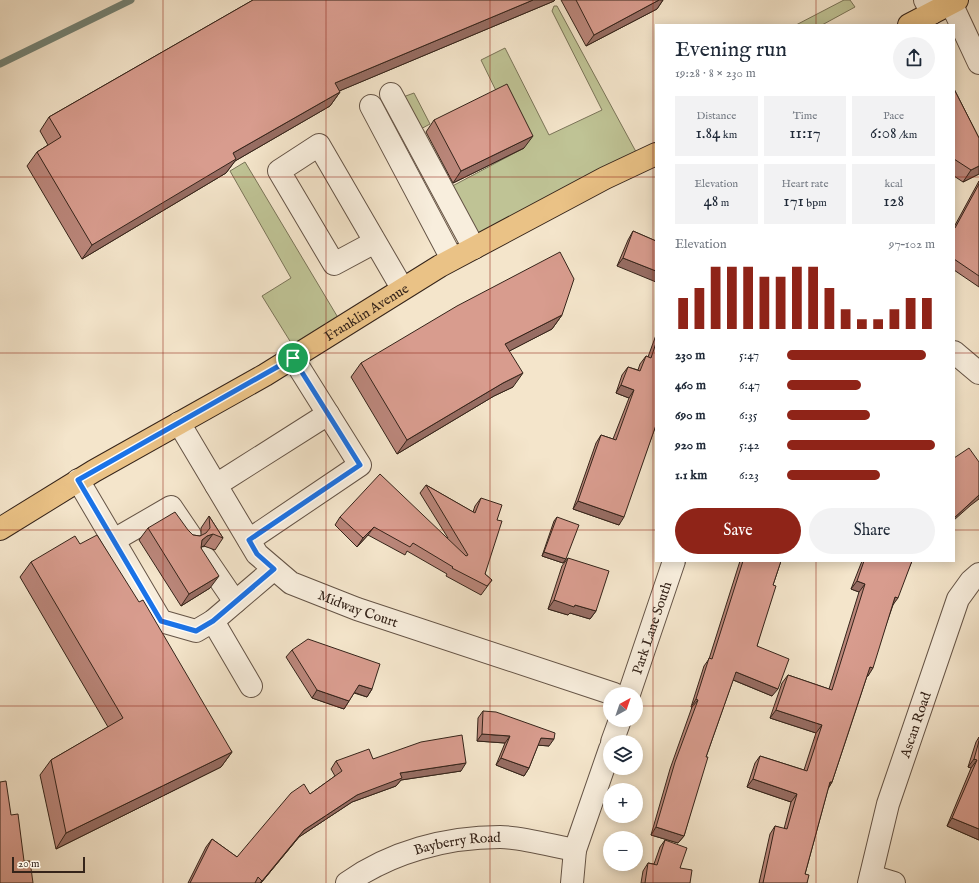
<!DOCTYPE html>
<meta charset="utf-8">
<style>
:root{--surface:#fff;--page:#f2f2f3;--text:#1f2937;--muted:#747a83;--accent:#8f2418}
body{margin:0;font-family:"IM FELL English",serif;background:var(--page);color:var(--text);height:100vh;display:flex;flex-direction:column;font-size:15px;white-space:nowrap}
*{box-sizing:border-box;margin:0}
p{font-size:13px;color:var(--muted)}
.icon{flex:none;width:22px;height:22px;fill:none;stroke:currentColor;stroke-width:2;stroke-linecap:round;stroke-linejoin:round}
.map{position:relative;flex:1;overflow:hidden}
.side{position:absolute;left:655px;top:24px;width:300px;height:538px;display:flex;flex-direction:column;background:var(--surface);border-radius:0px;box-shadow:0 2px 10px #0003}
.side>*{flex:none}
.needle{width:26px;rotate:40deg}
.controls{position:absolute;left:603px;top:687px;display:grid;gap:8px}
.controls a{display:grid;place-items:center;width:40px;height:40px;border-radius:50%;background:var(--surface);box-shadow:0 2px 10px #0003;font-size:20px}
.scale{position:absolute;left:12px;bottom:10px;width:73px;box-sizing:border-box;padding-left:4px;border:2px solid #35241a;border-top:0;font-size:11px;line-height:14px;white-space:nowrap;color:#35241a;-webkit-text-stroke:3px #f8eedd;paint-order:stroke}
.pin{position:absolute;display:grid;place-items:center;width:34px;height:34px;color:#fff;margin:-17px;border:2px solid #fff;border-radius:50%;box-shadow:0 1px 4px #0007}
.round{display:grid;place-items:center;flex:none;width:42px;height:42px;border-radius:21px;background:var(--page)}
.headline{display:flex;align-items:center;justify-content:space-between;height:68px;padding:0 20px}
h1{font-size:22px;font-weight:600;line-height:30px}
.metrics{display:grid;grid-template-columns:repeat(3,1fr);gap:6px;height:68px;padding:4px 20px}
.metrics div{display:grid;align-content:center;border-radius:0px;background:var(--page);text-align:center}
.metrics b{font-size:17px;font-weight:600}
.metrics small{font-size:11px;font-weight:400}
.metrics p{font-size:11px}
.chart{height:112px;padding:8px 20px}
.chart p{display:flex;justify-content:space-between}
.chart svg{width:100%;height:72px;margin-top:4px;stroke:var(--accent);stroke-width:6}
.primary-button{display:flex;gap:8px;margin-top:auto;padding:8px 20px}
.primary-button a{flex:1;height:46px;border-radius:24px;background:var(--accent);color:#fff;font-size:16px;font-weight:600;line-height:46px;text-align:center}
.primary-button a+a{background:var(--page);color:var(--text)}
ul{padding:0 20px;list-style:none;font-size:13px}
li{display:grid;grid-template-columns:64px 48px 1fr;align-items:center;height:30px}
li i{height:10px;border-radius:5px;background:var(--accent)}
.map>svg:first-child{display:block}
.green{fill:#bfc395;stroke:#7a7458}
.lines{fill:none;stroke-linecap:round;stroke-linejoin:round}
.stream{stroke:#738275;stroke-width:7}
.minor-casing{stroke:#655446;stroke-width:24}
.major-casing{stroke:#35241a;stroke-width:24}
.minor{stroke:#f8eedd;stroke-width:22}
.major{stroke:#eac286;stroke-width:22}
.wall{fill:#ba867a;stroke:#35241a}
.shaded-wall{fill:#976d63;stroke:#35241a}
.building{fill:#d89c8e;stroke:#35241a}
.route-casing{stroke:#fff;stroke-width:8}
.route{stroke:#1a73e8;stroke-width:5}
.grid{fill:none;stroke:#8f2418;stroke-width:1;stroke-opacity:0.55}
.labels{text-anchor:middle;stroke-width:3;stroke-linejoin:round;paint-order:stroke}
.street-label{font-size:14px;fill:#35241a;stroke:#f8eedd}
</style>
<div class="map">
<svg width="979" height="883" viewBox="0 0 979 883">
<rect width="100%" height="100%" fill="#f4e5cb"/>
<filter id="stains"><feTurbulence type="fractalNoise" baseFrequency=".005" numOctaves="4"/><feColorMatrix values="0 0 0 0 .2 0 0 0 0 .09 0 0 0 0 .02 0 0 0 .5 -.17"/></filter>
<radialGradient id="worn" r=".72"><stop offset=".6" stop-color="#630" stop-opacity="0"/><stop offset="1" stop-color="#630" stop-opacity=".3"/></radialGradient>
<g class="green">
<path d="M844,0H850L855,7L822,25H796Z"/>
<path d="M554,6H557L641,161L474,248L443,191L524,148L481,60L505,48L549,135L602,110L552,11Z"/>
<path d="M414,93L430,124L417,131L403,97Z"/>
<path d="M245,162L343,326L298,354L262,296L291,278L230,171Z"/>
</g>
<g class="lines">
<path class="stream" d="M0,64L131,0"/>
<defs>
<g id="minor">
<path d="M925,0L932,13"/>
<path d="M951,3L979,63"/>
<path d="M391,94L474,248"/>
<path d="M371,106L452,259"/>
<path d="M375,242L334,264L279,171L319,145L402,288"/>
<path d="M954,352L979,373"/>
<path id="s1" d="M179,423L257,554L291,583L357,609L614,694"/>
<path d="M78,480L161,621L196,631L213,621L274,569"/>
<path d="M216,485L328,414"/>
<path d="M114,540L171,507L190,535"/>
<path d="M249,540L360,465L293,358"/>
<path d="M205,558L235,602"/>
<path d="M213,621L251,686"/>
<path id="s2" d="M629,694L674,561"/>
<path d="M612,742L620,720"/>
<path d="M871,876L894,883"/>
<path id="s3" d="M347,883C391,852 446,837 500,837C521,837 553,846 575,850"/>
<path d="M572,883L575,850L610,749"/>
<path id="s4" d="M869,883L888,804L958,599L971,581L979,574"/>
</g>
<g id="major">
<path d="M909,25L957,0"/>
<path id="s5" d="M0,529L94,471L265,375L440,266L605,178L656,154"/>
</g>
</defs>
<use href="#minor" class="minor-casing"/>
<use href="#major" class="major-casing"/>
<use href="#minor" class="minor"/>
<use href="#major" class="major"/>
</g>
<g class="wall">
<path d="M253,0H555L554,1L339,91L340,92L330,106L235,161L226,173L82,259L27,166L37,152L48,145L40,131L49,117Z"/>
<path d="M561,0H663L657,9L586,46Z"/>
<path d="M954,89L979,138V174L963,182L954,176Z"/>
<path d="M434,120L524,148L453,183L426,132Z"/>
<path d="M979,181V287L954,270V227Z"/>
<path d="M633,231L656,241L617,266L628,240Z"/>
<path d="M562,315L552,329L509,351L513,387L494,396L397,454L351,377L361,363Z"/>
<path d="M656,335V425L619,525L573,509L596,443L601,435L613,439L629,398L616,393L622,375L628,367L638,370L640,364L646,356L648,357Z"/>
<path d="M426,485L473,512L475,506L481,498L497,520L485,574L492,580L481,595L446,576L447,574L407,551L405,555L368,535L357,547L335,525L340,517L448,538L420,493Z"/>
<path d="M209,516L223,538L215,550L204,546L201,547L210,588L181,606L139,540L148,528L188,530L193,535L200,536L201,535V528Z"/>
<path d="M557,517L566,559L563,563L542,556L554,521Z"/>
<path d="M80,544L232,752L221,767L56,849L40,775L51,760L108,727L20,577L31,562Z"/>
<path d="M568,558L596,611L590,619L570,613L568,615L548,609L562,566Z"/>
<path d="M740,561H781L773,585L757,646L772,696L733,680L706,757L684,836L678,843L651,835L670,769L692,707H691L704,666L709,659Z"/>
<path d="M862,561H912L893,605L868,676H867L832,782L828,789L805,874L807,883H759L770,834L775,826L784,829L791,802L747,787L755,763L760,756L804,770L816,733L770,718L782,683L788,675L829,689L859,592L851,589Z"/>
<path d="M292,650L372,689L367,697L354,693L344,709L312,698L286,657Z"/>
<path d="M483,711L549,746L538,745L529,768L524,776L496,765L505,743L477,741L478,718Z"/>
<path d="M979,737V840L947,826L971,768L968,767L976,742Z"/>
<path d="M373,759L461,771L401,780L396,786L352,802L299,837L261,883H188L206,847L212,839L237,857L310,794L335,776L331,769L336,761Z"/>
<path d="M665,840L680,868L690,883H641L643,871L648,863L654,864L660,847Z"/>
</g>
<g class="shaded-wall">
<path d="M533,0H555L554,1L325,97L335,83Z"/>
<path d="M659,0H663L657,9L586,46L594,35Z"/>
<path d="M340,92L330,106L235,161L226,173L82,259L92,245L233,153Z"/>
<path d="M533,136L524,148L453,183L461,171Z"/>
<path d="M979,166V174L963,182L971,170Z"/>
<path d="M623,258L656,271V282L617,266Z"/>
<path d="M562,315L552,329L496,358L505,344Z"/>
<path d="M523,373L513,387L494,396L397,454L407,440L503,383Z"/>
<path d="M621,385L634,390L629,398L616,393Z"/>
<path d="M979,495V499L971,505L954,520V518Z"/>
<path d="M578,501L624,517L619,525L573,509Z"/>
<path d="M374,527L368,535L357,547L363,538Z"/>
<path d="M213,534L204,546L198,548L202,540L207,536Z"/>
<path d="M544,552L566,559L563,563L542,556Z"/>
<path d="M219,576L210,588L181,606L189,594Z"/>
<path d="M857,581L865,584L859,592L851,589Z"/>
<path d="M895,597L898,598L892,606Z"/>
<path d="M554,600L575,605L596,611L590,619L570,613L568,615L548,609Z"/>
<path d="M870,667L873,668L868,676L865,675Z"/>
<path d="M736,672L778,689L772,696L731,679Z"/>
<path d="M359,685L372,689L367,697L353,692Z"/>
<path d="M317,690L349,701L344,709L312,698Z"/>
<path d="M696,699L698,700L692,707H691Z"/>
<path d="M776,710L822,725L816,733L770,718Z"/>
<path d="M482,734L510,736L505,743L477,741Z"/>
<path d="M541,738L554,739L549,746L536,745Z"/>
<path d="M232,752L221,767L56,849L66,833Z"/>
<path d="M501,758L529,768L524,776L496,765Z"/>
<path d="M974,759L977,760L971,768L968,767Z"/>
<path d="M466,763L461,771L401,780L396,786L352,802L299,837L261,883H260L304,830L357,795L400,773Z"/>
<path d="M753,779L797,794L791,802L747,787Z"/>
<path d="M830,782H832L827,790Z"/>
<path d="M952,818L979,829V840L947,826Z"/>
<path d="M656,827L684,836L678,843L651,835Z"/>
</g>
<g class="building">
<path d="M253,0H533L335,83L340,92L233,153L236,159L92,245L37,152L61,137L49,117Z"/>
<path d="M576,0H659L594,35Z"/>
<path d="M507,84L533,136L461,171L434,120Z"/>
<path d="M954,89L979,138V166L971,170L954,159Z"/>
<path d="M979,184V276L954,259V227L955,228Z"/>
<path d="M633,231L656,241V271L623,258Z"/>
<path d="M560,252L574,279L562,315L505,344L523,373L503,383L407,440L361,363L457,306Z"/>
<path d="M656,343V425L624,517L578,501L601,435L616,440L634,390L621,385L628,367L640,371L646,356L651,358Z"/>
<path d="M969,448L979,462V495L954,518V458Z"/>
<path d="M380,474L466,556L468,555L426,485L475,513L481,498L502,505L497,520L502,521L485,574L492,580L487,586L452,568L453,567L413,543L410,547L374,527L363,538L340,517Z"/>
<path d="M175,512L188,530L193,535L200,536L206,533L210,528L209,516L223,538L213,534L207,536L202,540L201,548L219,576L189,594L148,528Z"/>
<path d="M557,517L579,525L566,559L544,552Z"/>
<path d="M97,535L139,602L143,600L232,752L66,833L51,760L123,718L31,562L75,536L80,544Z"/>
<path d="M568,558L609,571L596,611L575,605L574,607L554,600Z"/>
<path d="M743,561H781L773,585L776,586L757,646L789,659L778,689L736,672L706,757H708L684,836L656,827L675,762L698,700L696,699L709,658L712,659Z"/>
<path d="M864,561H912L898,598L895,597L873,668L870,667L832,782H830L805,874L809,875L807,883H763L775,826L787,829L797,794L753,779L760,756L807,771L822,725L776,710L788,675L832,690L865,584L857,581Z"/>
<path d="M308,639L380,664L372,689L359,685L349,701L317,690L292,650Z"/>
<path d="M483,711L496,712L555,733L554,739L541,738L529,768L501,758L510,736L482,734Z"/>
<path d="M462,735L466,763L400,773L402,778L357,795L304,830L262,881L258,877L255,883H190L212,839L237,857L291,793L304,784L310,794L342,771L336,761L369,749L373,759L421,742Z"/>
<path d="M979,741V829L952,818L977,760L974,759Z"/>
<path d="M6,781L11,815L18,814L24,861H30L33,883H0V782Z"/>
<path d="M665,840L687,848L680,868L692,870L690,883H645L648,863L657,865Z"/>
</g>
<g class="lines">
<defs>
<path id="route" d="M293,358L360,465L249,540L257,554L274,569L213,621L196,631L161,621L78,480Z"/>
</defs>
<use href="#route" class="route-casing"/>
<use href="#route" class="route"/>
</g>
<path class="grid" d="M163,0V883M326,0V883M490,0V883M653,0V883M816,0V25M0,177H656M954,177H979M0,353H656M954,353H979M0,530H656M954,530H979M816,561V883M0,706H610M636,706H979"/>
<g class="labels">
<g class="street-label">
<text dy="5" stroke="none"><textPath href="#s5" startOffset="426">Franklin Avenue</textPath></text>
<text dy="5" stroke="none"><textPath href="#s1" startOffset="269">Midway Court</textPath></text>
<text dy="5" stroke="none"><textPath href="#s2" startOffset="70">Park Lane South</textPath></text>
<text dy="5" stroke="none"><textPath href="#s4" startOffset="165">Ascan Road</textPath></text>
<text dy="5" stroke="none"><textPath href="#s3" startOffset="119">Bayberry Road</textPath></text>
</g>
</g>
<rect width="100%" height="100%" filter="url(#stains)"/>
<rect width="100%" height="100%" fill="url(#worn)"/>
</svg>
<div class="controls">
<a><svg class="needle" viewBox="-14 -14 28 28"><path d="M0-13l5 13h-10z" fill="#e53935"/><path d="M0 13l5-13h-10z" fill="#747a83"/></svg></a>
<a><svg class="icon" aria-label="layers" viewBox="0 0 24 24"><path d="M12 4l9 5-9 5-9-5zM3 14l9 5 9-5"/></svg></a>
<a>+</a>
<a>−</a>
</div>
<div class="scale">20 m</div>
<div class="pin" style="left:293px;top:358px;background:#1e9e55"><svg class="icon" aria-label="arrive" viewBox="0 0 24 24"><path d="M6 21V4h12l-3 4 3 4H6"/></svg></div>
<section class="side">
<div class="headline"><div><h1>Evening run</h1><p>19:28 · 8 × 230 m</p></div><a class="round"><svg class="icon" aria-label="share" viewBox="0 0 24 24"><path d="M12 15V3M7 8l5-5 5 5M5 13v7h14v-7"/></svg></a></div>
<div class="metrics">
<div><p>Distance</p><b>1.84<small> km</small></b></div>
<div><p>Time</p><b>11:17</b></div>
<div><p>Pace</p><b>6:08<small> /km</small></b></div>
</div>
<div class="metrics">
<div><p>Elevation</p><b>48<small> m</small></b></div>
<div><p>Heart rate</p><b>171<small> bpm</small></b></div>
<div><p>kcal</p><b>128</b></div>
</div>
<div class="chart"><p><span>Elevation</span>97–102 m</p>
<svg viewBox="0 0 160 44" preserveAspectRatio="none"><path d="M5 44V25M15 44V19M25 44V6M35 44V6M45 44V6M55 44V12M65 44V12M75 44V6M85 44V6M95 44V19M105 44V32M115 44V38M125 44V38M135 44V32M145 44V25M155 44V25"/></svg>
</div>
<ul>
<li><b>230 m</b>5:47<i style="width:94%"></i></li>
<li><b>460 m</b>6:47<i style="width:50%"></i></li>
<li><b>690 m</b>6:35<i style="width:56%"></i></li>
<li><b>920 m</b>5:42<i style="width:100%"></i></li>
<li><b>1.1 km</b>6:23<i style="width:63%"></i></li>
</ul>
<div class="primary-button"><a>Save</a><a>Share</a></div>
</section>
</div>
